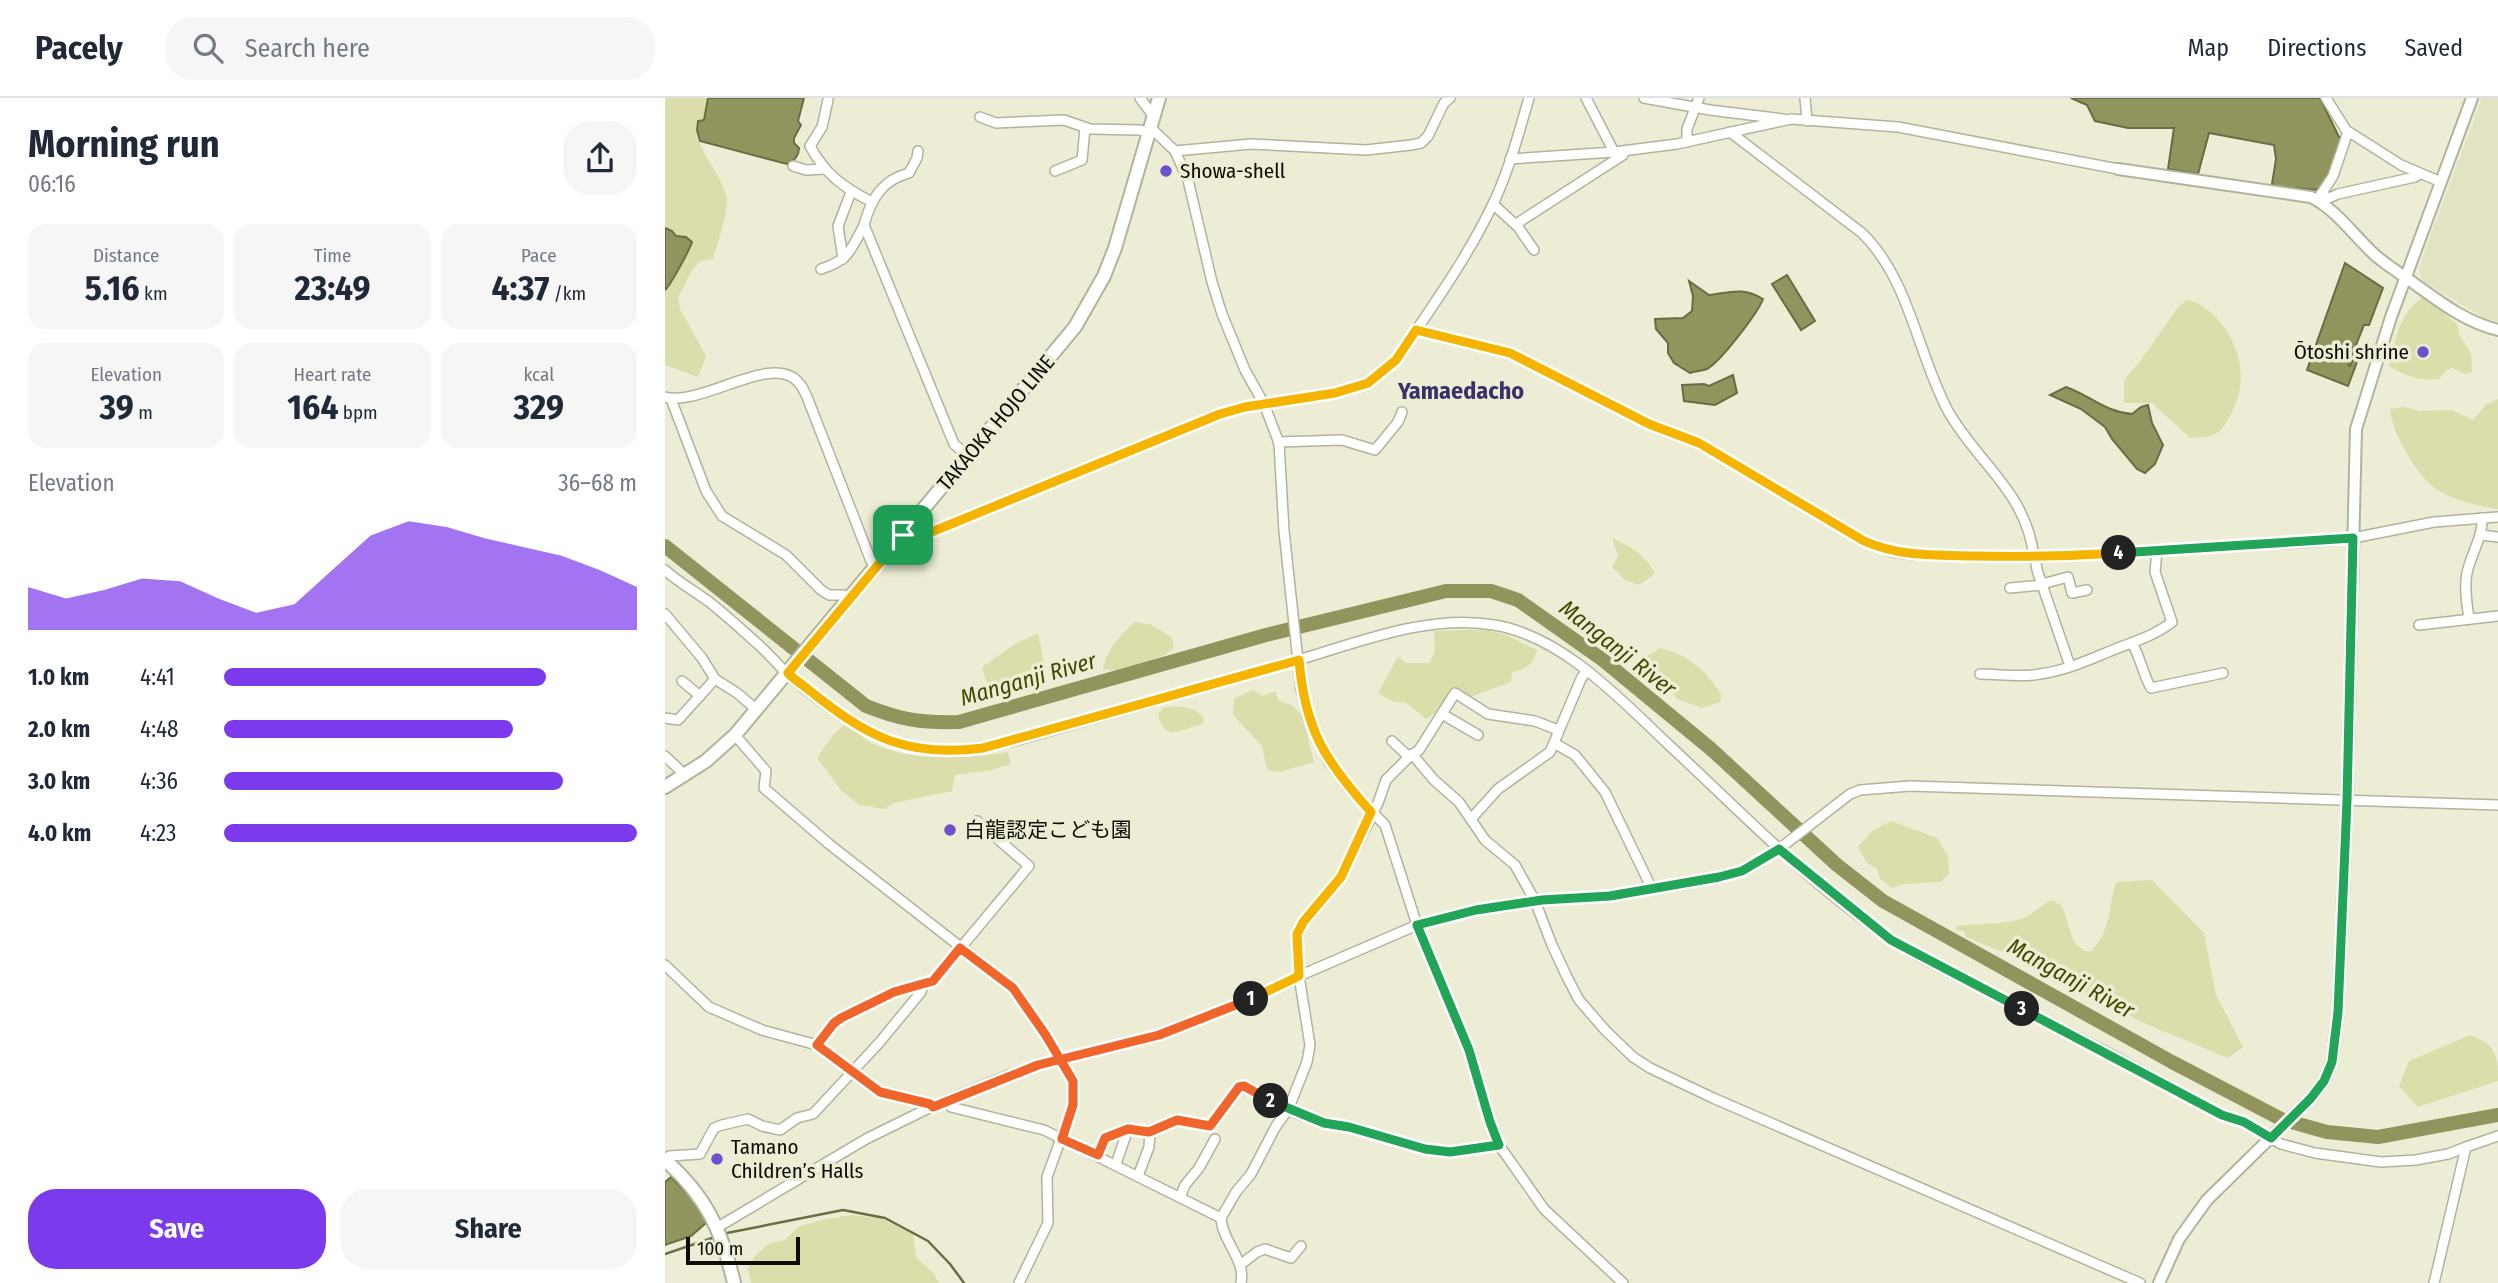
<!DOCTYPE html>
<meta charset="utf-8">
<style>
:root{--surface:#fff;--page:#f6f6f7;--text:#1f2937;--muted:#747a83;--line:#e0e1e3;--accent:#7c3aed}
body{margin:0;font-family:"Fira Sans Condensed","Noto Sans JP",sans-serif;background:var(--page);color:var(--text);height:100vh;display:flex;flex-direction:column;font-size:26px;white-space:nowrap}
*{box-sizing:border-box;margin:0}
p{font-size:23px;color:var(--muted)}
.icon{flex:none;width:38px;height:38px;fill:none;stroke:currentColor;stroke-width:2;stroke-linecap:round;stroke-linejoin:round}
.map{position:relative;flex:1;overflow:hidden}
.drawer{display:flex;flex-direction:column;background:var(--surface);width:665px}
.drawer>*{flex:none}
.scale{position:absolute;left:21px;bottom:18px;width:114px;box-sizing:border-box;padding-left:7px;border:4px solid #0d0d06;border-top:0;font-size:19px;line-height:24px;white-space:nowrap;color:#0d0d06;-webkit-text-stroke:5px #ecedd4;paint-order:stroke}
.pin{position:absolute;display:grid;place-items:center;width:60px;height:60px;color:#fff;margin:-30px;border-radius:14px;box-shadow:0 4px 10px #0006}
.km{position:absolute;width:35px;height:35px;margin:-18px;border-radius:50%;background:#222;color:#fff;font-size:19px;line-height:35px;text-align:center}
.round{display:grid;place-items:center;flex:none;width:74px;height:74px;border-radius:28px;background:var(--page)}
.headline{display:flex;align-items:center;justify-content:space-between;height:119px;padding:0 28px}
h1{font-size:38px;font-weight:700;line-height:52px}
.figures{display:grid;grid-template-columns:repeat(3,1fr);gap:10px;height:119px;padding:7px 28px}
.figures div{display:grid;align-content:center;border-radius:18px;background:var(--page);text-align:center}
.figures b{font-size:35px;font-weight:700}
.figures small{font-size:19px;font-weight:400}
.figures p{font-size:19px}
.chart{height:196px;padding:14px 28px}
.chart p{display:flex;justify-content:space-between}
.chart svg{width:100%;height:126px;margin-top:7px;fill:var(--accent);opacity:.7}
.button{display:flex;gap:14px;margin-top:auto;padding:14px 28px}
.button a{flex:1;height:80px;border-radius:28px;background:var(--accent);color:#fff;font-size:28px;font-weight:700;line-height:80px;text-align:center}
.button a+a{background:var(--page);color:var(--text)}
ul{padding:0 28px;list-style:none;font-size:23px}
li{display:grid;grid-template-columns:112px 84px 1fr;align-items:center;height:52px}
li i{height:18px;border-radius:9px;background:var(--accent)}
header{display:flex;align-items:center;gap:42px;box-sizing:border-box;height:98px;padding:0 35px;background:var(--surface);border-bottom:2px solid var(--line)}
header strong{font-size:33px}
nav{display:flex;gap:38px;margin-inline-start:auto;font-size:24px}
.search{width:490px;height:63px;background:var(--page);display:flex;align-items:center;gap:18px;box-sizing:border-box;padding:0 24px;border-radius:28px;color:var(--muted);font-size:26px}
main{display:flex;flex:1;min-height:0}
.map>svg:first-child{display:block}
.built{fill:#e1e3c2}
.green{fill:#dbdeaa}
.water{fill:#92945d;stroke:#6a6c43;stroke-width:2}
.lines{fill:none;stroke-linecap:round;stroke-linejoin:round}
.stream{stroke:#6a6c43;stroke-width:2.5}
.river{stroke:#92945d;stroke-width:14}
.minor-casing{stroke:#b2b39b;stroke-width:12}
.tertiary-casing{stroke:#b2b39b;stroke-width:14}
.secondary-casing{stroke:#b2b39b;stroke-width:16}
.minor{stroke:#fff;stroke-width:9}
.tertiary{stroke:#fff;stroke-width:10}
.secondary{stroke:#fff;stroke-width:12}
.split-1-casing{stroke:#fff;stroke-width:14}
.split-2-casing{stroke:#fff;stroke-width:14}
.split-3-casing{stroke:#fff;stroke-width:14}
.split-4-casing{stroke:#fff;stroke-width:14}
.split-5-casing{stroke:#fff;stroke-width:14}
.split-1{stroke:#f5b400;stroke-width:9}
.split-2{stroke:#f0652b;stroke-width:9}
.split-3{stroke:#22a559;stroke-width:9}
.split-4{stroke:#22a559;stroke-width:9}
.split-5{stroke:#f5b400;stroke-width:9}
.poi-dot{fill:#6d50ca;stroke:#ecedd4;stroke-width:2.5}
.labels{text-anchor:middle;stroke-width:7;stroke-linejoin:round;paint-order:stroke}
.poi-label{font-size:21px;fill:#0d0d06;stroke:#ecedd4;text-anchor:start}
.street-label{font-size:21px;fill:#0d0d06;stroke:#ecedd4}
.water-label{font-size:23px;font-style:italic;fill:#474700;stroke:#ecedd4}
.quarter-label{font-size:24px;font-weight:bold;fill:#3c306b;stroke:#ecedd4}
</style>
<header>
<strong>Pacely</strong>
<div class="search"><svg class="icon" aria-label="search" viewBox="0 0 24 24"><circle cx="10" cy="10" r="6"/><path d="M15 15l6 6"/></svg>Search here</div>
<nav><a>Map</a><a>Directions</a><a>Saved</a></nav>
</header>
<main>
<section class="drawer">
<div class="headline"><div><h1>Morning run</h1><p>06:16</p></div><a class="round"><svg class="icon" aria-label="share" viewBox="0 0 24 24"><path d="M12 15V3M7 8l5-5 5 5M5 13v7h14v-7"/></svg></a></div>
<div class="figures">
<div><p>Distance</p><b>5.16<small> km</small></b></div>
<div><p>Time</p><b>23:49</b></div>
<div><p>Pace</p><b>4:37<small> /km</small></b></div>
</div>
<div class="figures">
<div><p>Elevation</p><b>39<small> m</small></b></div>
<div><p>Heart rate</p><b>164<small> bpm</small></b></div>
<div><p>kcal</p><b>329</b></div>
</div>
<div class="chart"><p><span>Elevation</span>36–68 m</p>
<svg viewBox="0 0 160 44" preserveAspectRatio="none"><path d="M0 44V29L10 33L20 30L30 26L40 27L50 33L60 38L70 35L80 23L90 11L100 6L110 8L120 12L130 15L140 18L150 23L160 29V44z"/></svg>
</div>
<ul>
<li><b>1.0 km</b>4:41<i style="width:78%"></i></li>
<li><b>2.0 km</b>4:48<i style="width:70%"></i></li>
<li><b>3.0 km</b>4:36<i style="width:82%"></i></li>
<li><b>4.0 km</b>4:23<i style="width:100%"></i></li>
</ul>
<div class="button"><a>Save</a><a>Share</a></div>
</section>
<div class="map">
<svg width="1833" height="1185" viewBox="0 0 1833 1185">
<rect width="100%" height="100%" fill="#ecedd4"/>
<path class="built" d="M1817,0H1833V223L1822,222L1757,182L1754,169Z"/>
<g class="green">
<path d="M0,0H43L38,22L32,23C27,49 55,72 61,97C65,111 52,146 48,161L35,163L27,172L13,200L15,211L41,258L33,279L0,267Z"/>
<path d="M1759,199L1792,226L1795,238L1806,255L1807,274L1800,276L1787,270L1782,272L1774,281C1756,283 1739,278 1724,268C1730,243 1735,212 1759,199Z"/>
<path d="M1522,202C1532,204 1537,207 1545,214C1575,240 1586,283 1565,318C1562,323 1557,332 1552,335C1545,340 1533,339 1525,340L1487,305H1459V282L1474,265L1514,208Z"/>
<path d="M1833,301V411C1812,408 1782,401 1766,387C1748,371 1727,334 1725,311L1739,309L1754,313L1787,312L1808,322L1822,306Z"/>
<path d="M947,440C966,449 981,457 990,476L974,487L960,482L947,469L953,458Z"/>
<path d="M470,524L487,527L506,539L509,549C497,563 455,576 438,571C441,552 456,536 470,524Z"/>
<path d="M818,531L841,537L872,552C868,567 862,571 847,574L846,584L802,600L789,591L775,612L761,621L741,605L726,603L713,595L733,559L741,565H764L770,553L769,533Z"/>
<path d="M373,535L382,581C364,585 347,597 329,595L321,583L317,569L350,546Z"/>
<path d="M995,550C1025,558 1039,571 1056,596L1055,604L1037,610L1012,601L982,558Z"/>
<path d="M588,592L598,598L610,593L614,603L626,607L637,617L649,664L615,674L602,672L597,648L568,617L569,600Z"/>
<path d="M513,608L528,611L539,619L538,626C517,630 500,647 493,616L498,610Z"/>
<path d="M182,625C189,631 196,639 203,643C239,664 303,661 343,654L346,666L327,672L290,677L287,693L229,705L220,711L194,707L176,692L152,660L168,637Z"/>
<path d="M1226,723L1272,740L1283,758L1284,776L1275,784L1239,786L1227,790L1215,781L1212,771L1201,764L1193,749L1207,733Z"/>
<path d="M1487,782L1539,835L1551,897L1578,949L1563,960L1481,926L1349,859L1301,839L1299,833L1291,832L1292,828C1312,825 1346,828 1364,817C1372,812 1378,806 1387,802L1397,808L1409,844L1419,853H1426C1447,831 1443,810 1451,784Z"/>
<path d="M1805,937C1831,947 1833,957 1833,983L1753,1009L1734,988L1744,963Z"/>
<path d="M187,1117L215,1120L248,1136L251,1159L269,1176L274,1185H86L83,1171L90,1158L103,1146L120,1142L133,1129L156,1122Z"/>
</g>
<g class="water">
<path d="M43,0H139L133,23L136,27L129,40V45L134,50C134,58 129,63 122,66L35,43L32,32L33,23L39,22Z"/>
<path d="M1406,0H1655L1674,39H1678C1672,56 1668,82 1653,92L1613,89L1607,86L1611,61L1609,47L1544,35L1533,76L1503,71L1509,30H1463L1430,23L1422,7Z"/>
<path d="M0,130L7,133L11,138L21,139L27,144C24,153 5,188 0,192Z"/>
<path d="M1680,165L1718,190L1704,227H1699L1683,267L1685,268L1692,253L1695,256L1683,288L1642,272Z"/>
<path d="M1122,177L1150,223L1136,232L1107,186Z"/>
<path d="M1024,183L1044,197C1066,194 1079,189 1098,201C1093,215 1055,264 1042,271C1037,273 1030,273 1025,275L1009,265L1003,255V245L991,231L990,221L1018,220L1027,213L1028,198Z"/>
<path d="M1068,277L1072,295L1050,307L1019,303L1017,287L1039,286L1044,288Z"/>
<path d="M1401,289C1426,298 1440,314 1467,316L1476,309L1483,307L1487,325L1498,347L1490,366L1480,375L1472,371L1447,341L1440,329L1416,311L1385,297Z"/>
<path d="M6,1079L28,1101L42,1124L26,1138L0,1147V1084Z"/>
</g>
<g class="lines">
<g class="stream">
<path d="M62,1135L178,1112L220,1120L263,1143L285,1166L299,1185"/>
<path d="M0,1156L50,1139"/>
</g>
<path class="river" d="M0,448L201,608C236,622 256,625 294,624L601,537L781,493H826L853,502L938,562L1046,651L1172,767L1218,803L1507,964L1616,1021L1662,1034L1713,1039L1833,1017"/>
<defs>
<g id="minor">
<path d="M475,0L489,19"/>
<path d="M921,0L949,54"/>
<path d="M979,0L1045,12L1118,21"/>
<path d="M1140,0L1142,23"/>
<path d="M1661,0L1681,32L1736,67L1776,84"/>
<path d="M163,2L157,29L145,48C160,76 179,90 207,104"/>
<path d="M315,19L331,25L399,22L425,31L475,32L484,35"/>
<path d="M485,29L510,53L523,82L547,184L557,216L580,272L599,306L614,345L619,433L636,591L649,633L664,664L682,688L720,727L752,827L804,952L825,1024L834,1047L879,1111L958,1185"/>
<path d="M1065,34L1197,135C1245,182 1252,255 1283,313C1313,366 1361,393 1369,459"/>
<path d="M1022,44V31L1034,0"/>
<path d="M253,53L252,60L244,75C217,82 206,101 199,127L289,346L303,358"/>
<path d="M510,53L586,46L701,52L746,47L756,45L763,38L779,5L785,0"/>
<path d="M845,61L949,54L1012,46L1126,21L1233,29L1453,71"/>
<path d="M128,68L141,72L160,71"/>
<path d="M390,73L417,62L420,30"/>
<path d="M1656,96L1664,100L1673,96L1750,79L1755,76"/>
<path d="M1653,101L1668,78L1683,34"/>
<path d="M828,106L853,129L869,152"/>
<path d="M851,126L958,57L956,53"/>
<path d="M178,161L173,128L186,94"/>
<path d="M156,171C184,162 186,152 199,127"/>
<path d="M751,232L845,255L984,326L1034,345L1199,443L1227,454L1251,457L1370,459L1647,444L1688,440L1769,424L1833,419"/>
<path d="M0,299C37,309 108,253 134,285C138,289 140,295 142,299L206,463L211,469"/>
<path d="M6,301L41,393L57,418L121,457L156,492L164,497H178L185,501"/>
<path d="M613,344L677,342L710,352L733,324L737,314"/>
<path d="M238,437L247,442L555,316L580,309L670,295L703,284L731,262C764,213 799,165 825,112C843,77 853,37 864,0"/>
<path d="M1816,437L1833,439"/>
<path d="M1370,459L1372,472L1405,568"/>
<path d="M0,472C13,484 28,492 43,503C61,517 78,533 95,548C107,559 118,573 129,582C209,647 250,666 353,642C443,616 533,590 623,565C687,547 762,515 829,527C898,538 957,603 1005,648C1085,722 1161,804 1255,859L1440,953L1557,1017L1579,1024L1616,1046L1650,1055L1716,1064L1751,1062L1783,1056L1801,1049"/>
<path d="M1377,486L1403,479L1407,495L1422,492"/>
<path d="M1345,490L1377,487"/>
<path d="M0,516L37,560L50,581L72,595L92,612"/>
<path d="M1804,521C1802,506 1799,490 1802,475C1806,455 1818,440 1817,420"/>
<path d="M1754,527L1833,518"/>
<path d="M1467,545C1475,558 1480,582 1486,590L1558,575"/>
<path d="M1315,576C1334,576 1356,580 1375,576C1399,573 1421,563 1443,554C1464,545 1488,539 1507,524L1490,474L1492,453"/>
<path d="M17,583L35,598"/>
<path d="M777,616L813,637"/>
<path d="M0,620L13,622L50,581"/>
<path d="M70,637L101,673L99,690L164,746L348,890L380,936L408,983V1007L382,1079L383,1125L354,1185"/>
<path d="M727,643L744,659"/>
<path d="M889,645L910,657L940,694L987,791"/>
<path d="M747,656L769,682L794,704L820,742L850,767L870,803L887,847L902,879L914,902L941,933L968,959L985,970L1048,1000L1475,1185"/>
<path d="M0,658L20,677"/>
<path d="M806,721L833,691L885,654L916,581L921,573"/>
<path d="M0,867L44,909L97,932L152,947L215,994L268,1008"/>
<path d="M152,947L169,924L176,920L229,894L268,883L364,768L312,723"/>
<path d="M283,1003L286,1009L379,1032L556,1120"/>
<path d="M433,1057L440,1040L463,1031L484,1034L512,1022L545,1028L574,989L579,988L623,1012L659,1025L684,1029L760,1051L785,1054L834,1047"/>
<path d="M0,1061L4,1058L35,1056L49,1030L57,1027L83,1021L97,1028L115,1032L132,1020L148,1016L214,945L256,894L258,887"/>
<path d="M451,1066L463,1031"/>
<path d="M473,1078L484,1049L485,1033"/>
<path d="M515,1099L520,1087L534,1070L550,1041"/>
<path d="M53,1129L201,1041L268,1008L341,978L374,967L494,937L579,904L634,878L752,827L811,812L876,802L945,798L1026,785L1077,773L1114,751L1185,696L1195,692L1245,688L1833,707"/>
<path d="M575,1167L592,1154L600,1151L626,1160L636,1148"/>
<path d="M576,1185C581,1162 557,1143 556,1120L571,1094L586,1076L611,1028L623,1012L642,964L645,947L634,878L632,836L639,823L676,779L713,705L721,682L744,659L754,652L790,595L823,616L870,623L893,632"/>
<path d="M1769,1185L1801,1049L1833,1038"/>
</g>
<g id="tertiary">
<path d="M1453,71L1646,99C1672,112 1688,137 1710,157C1719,165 1730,172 1740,179C1770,200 1797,223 1833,232"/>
<path d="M1494,1185L1514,1141L1542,1102L1646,1000L1659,983L1667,964L1673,914L1682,702L1691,331L1726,219L1807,0"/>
</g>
<g id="secondary">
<path d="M0,689L41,663L70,637L410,229L439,178L450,150L494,0"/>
<path d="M0,1062C41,1098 57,1133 69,1185"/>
</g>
</defs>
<use href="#minor" class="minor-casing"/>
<use href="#tertiary" class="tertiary-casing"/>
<use href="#secondary" class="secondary-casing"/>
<use href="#minor" class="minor"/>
<use href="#tertiary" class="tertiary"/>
<use href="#secondary" class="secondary"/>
</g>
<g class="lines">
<defs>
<path id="split-1" d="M238,437L123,575C129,582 137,586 144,592C202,639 242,660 318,650L634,562C640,632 660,663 706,714L676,779L639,823L632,836L634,878L586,901"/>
<path id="split-2" d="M586,901L494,937L373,967L268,1009L265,1006L215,994L152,947L169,925L176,920L229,894L268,883L295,850L348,890L380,936L408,983V1007L397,1041L433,1057L440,1040L463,1031L484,1034L512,1022L545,1028L574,989L579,988L606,1003"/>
<path id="split-3" d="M606,1003L659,1025L684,1029L760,1051L785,1054L834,1047L825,1024L804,952L752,827L811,812L877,802L945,798L1054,779L1077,773L1114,751L1226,842L1357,911"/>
<path id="split-4" d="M1357,911L1557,1017L1579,1024L1606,1040L1646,1000L1659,983L1667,964L1673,914L1682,702L1688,440L1454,455"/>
<path id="split-5" d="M238,437L247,442L555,316L580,309L670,295L703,285L731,262L751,232L845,255L984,326L1034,345L1199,443C1235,459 1271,457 1310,458C1358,459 1406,458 1454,455"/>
</defs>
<use href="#split-1" class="split-1-casing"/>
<use href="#split-2" class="split-2-casing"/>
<use href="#split-3" class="split-3-casing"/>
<use href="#split-4" class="split-4-casing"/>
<use href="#split-5" class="split-5-casing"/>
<use href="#split-1" class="split-1"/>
<use href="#split-2" class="split-2"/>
<use href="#split-3" class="split-3"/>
<use href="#split-4" class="split-4"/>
<use href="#split-5" class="split-5"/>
</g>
<g class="poi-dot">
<circle cx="501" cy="73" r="7"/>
<circle cx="1758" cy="254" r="7"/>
<circle cx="285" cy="732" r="7"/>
<circle cx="52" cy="1061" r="7"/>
</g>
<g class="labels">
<g class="poi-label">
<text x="515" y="80">Showa-shell</text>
<text x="1744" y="261" text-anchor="end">Ōtoshi shrine</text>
<text x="299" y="739">白龍認定こども園</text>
<text x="66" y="1056">Tamano<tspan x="66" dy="24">Children’s Halls</tspan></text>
</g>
<g class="street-label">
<text transform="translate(331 325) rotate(-50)" y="7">TAKAOKA HOJO LINE</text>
</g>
<g class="water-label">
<text transform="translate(953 550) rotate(38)" y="8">Manganji River</text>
<text transform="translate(363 581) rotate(-16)" y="8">Manganji River</text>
<text transform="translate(1406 880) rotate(29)" y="8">Manganji River</text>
</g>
<g class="quarter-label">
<text x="796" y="301">Yamaedacho</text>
</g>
</g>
</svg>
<div class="scale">100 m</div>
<div class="pin" style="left:238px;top:437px;background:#1e9e55"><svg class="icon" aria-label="arrive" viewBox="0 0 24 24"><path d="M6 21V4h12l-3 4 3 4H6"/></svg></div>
<b class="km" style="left:586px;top:901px">1</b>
<b class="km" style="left:606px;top:1003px">2</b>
<b class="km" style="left:1357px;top:911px">3</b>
<b class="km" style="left:1454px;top:455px">4</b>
</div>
</main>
